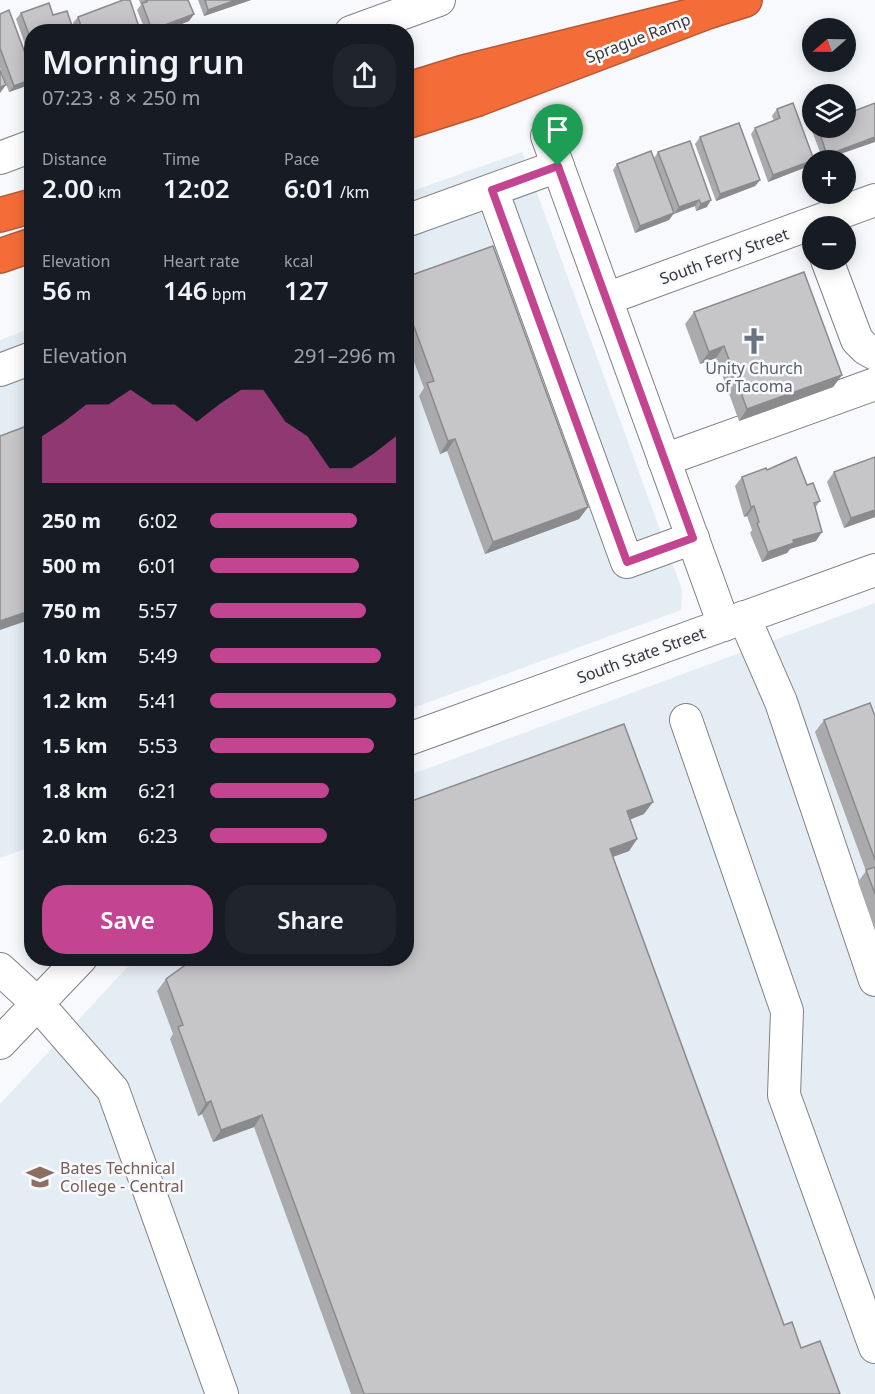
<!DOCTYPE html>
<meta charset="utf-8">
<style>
:root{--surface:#171b24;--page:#20242c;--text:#f1f3f6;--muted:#9ea1a6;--accent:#c34592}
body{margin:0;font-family:"Noto Sans",sans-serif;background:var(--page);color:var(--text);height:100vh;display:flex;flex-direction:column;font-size:22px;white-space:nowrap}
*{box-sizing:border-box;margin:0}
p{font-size:20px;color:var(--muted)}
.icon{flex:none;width:33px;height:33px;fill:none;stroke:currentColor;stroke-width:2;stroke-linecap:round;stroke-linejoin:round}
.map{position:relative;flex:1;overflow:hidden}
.sheet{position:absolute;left:24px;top:24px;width:390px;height:942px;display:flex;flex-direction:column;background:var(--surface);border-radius:24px;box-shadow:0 3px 15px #0003}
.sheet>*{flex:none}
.needle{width:39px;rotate:250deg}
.buttons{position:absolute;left:802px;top:18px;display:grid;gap:12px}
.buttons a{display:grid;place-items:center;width:54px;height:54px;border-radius:50%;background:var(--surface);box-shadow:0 3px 15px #0003;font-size:30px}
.pin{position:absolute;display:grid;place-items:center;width:51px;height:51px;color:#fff;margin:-62px -26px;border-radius:50% 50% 50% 0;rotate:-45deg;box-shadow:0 0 6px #0007}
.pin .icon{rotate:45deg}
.round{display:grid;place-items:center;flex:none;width:63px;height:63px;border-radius:24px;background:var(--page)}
.head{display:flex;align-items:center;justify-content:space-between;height:102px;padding:0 18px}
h1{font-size:33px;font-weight:600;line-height:45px}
.figures{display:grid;grid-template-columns:repeat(3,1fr);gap:9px;height:102px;padding:6px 18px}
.figures div{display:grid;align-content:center}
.figures b{font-size:26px;font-weight:600}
.figures small{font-size:16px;font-weight:400}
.figures p{font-size:16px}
.chart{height:168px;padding:12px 18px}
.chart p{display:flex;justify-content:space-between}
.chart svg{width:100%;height:108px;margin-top:6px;fill:var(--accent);opacity:.7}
.button{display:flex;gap:12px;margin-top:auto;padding:12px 18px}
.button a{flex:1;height:69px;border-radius:24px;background:var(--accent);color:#fff;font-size:24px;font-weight:600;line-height:69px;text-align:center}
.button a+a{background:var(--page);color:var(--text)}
ul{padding:0 18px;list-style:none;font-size:20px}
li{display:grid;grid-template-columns:96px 72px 1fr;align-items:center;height:45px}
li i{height:15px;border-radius:8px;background:var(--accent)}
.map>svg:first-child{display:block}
.built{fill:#e4ecf4}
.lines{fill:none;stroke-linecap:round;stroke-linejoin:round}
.minor-casing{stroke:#808183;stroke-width:34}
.highway-casing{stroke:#b25a38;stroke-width:36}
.minor{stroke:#fff;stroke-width:32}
.highway{stroke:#f46d38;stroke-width:33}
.wall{fill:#aaa9ac}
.shaded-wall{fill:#8b8a8c}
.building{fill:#c6c5c8;stroke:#8b8a8c;stroke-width:1.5}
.route-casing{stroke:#fff;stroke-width:12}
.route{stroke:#c34592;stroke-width:8}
.labels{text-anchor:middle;stroke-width:5;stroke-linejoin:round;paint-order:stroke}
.street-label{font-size:16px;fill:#373839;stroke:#f7f9fc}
.worship-label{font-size:16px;fill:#5b616d;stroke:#f7f9fc}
.education-label{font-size:16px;fill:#785e54;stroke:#f7f9fc;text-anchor:start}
</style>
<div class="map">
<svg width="875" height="1394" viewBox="0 0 875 1394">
<rect width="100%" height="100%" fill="#f7f9fc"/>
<g class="built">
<path d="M522,152L682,590L681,610L407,710V193Z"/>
<path d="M31,328V847L0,858V340Z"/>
<path d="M875,603V1394H0V1104L135,959L406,958L407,776Z"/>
</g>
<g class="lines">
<defs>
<g id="minor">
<path d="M351,32L439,0"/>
<path d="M547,136L724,625"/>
<path d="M0,158L32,146"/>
<path d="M492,190L627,562L693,538"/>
<path d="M406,221L558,166"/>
<path d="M827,260L857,340L866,349L875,354"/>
<path d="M606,299L875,200"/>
<path d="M0,370L32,358"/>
<path d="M664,460L875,384"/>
<path d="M744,617L781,702L875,980"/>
<path d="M686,720L787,1011L784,1095L875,1347"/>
<path d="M406,740L875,570"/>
<path d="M0,969L37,1003L113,1090L222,1394"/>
<path d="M0,1043L81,958"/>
</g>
<g id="highway">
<path d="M710,11L745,0"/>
<path d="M406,90L464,72L710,11L478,99L406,122"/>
<path d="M0,215L32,206"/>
<path d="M0,256L32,245"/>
</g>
</defs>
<use href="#minor" class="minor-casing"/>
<use href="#highway" class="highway-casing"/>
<use href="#minor" class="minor"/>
<use href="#highway" class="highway"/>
</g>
<g class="wall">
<path d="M139,0H188L194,14L189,21L162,32H146L137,10L141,5Z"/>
<path d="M198,0H251L204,16Z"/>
<path d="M21,13L32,32V64L16,19Z"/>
<path d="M0,14L29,85L9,92L0,68Z"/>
<path d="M78,17L140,30L139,32H76L73,23Z"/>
<path d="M777,109L814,160L809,166L768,182L751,134L755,128L774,121L772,116Z"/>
<path d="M814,128H846L825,160H823L812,131Z"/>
<path d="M700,137L760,180L755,186L716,201L695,144Z"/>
<path d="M658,152L707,207L696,211L695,206L674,213L669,220L635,233L613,170L617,164L654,158Z"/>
<path d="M406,277L588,507L579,519L485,554L447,451L440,454L419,396L424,388L406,341Z"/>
<path d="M694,312L842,375L833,387L739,421L716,358L700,364L685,324Z"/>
<path d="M767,470L807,485L820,501L815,508L816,541L790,549L787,553L762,562L750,533L752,530L747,516L744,517L735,486L742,477Z"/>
<path d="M834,472L875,517L844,528L827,482Z"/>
<path d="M875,716V930L858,882L866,871L815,732L824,720Z"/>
<path d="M406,803L644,814L630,819L637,839L629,851L613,857L784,1325L801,1348L840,1394H351L254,1127L213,1142L202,1114L198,1116L170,1039L173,1034L157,991L166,979L406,958Z"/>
</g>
<g class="shaded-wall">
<path d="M236,0H251L204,16L208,10Z"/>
<path d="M194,14L189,21L162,32H152Z"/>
<path d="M32,79V82L29,85L9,92L14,86Z"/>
<path d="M6,85L0,93V87Z"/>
<path d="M875,137V142L823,160L827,155Z"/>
<path d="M814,160L809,166L768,182L773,175Z"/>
<path d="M760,180L755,186L716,201L720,194Z"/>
<path d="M699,200L695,206L674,214L679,207Z"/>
<path d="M711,200L707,207L696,211L701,204Z"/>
<path d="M674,213L669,220L635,233L640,226Z"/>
<path d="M724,346L716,358L700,364L709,352Z"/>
<path d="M842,375L833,387L739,421L747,409Z"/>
<path d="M455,439L447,451L440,454L448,441Z"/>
<path d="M754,506L747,516L744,517L751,507Z"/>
<path d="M588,507L579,519L485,554L493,542Z"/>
<path d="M875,510V517L844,528L851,518Z"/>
<path d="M822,532L816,541L790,549L787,553L762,562L768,552L793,540Z"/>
<path d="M32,610V619L0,630V621Z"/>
<path d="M653,802L644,814L619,824L627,811Z"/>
<path d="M637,839L629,851L601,861L610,849Z"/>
<path d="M211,1101L202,1114L198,1116L206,1103Z"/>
<path d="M262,1115L254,1127L213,1142L221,1130Z"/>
</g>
<g class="building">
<path d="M123,0H130L140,30L136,32H83L78,17Z"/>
<path d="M146,0H188L194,14L152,30L142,3L147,2Z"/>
<path d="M205,0H236L208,10Z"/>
<path d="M49,3L53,15L67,11L74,32H32V43L21,13Z"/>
<path d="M9,10L32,72V79L14,86L0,48V14Z"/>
<path d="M0,70L6,85L0,87Z"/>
<path d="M793,103L814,160L773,175L755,128L780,118L777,109Z"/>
<path d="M875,103V137L827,155L818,128H846V114Z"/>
<path d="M739,123L760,180L720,194L700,137Z"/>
<path d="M690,141L711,200L701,204L699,200L679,207L658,152Z"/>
<path d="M651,151L674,213L640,226L617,164Z"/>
<path d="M493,246L588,507L493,542L455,439L448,441L427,383L434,381L406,305V277Z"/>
<path d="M804,272L842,375L747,409L724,346L709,352L694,312Z"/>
<path d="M32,424V610L0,621V436Z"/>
<path d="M796,457L807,485L813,483L820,501L814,503L822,532L793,540L794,543L768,552L757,523L759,522L754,506L751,507L742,477L766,468L767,470Z"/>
<path d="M875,457V510L851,518L834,472Z"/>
<path d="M870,703L875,716V860L824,720Z"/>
<path d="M624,724L653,802L627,811L637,839L610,849L784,1325L792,1322L801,1348L820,1341L840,1394H364L262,1115L221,1130L211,1101L206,1103L178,1027L183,1025L166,979L195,958H406V803Z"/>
<path d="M875,867V894L866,870Z"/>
</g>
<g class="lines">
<defs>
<path id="route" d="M558,166L693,538L627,562L492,190Z"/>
</defs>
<use href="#route" class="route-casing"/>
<use href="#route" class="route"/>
</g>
<defs>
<symbol id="church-bare" viewBox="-9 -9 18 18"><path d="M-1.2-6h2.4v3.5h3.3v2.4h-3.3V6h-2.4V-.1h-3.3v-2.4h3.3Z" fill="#6b7280" stroke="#f7f9fc" stroke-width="2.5" paint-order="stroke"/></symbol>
<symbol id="university-bare" viewBox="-9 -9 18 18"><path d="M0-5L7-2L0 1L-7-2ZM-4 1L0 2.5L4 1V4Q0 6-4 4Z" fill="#8d6e63" stroke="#f7f9fc" stroke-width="2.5" paint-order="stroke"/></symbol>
</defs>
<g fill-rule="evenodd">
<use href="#church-bare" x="735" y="322" width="38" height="38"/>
<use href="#university-bare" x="21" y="1158" width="38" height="38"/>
</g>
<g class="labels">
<g class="street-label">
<text transform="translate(638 38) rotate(-21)" y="6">Sprague Ramp</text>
<text transform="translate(724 256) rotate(-20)" y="6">South Ferry Street</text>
<text transform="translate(641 655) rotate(-20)" y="6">South State Street</text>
</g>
<g class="worship-label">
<text x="754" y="374">Unity Church<tspan x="754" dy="18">of Tacoma</tspan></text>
</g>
<g class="education-label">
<text x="60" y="1174">Bates Technical<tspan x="60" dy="18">College - Central</tspan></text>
</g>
</g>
</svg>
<div class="buttons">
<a><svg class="needle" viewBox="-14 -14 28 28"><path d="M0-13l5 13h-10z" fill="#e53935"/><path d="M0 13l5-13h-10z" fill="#9ea1a6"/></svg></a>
<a><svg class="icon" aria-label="layers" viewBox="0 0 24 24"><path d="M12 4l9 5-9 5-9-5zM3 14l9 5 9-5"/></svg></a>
<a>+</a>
<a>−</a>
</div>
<div class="pin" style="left:558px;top:166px;background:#1e9e55"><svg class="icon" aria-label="arrive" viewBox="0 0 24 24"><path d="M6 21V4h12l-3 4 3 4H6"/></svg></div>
<section class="sheet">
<div class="head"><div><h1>Morning run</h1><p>07:23 · 8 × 250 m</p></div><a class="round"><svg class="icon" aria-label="share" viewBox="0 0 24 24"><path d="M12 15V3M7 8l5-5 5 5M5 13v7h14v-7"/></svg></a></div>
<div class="figures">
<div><p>Distance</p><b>2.00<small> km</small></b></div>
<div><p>Time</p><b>12:02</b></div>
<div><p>Pace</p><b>6:01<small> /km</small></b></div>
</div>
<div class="figures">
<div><p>Elevation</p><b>56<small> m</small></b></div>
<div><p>Heart rate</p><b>146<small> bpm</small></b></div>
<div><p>kcal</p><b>127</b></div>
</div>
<div class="chart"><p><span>Elevation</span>291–296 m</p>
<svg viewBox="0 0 160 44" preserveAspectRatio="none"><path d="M0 44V25L10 19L20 12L30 12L40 6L50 12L60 12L70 19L80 12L90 6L100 6L110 19L120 25L130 38L140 38L150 32L160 25V44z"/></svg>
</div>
<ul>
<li><b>250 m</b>6:02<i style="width:79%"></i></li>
<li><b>500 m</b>6:01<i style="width:80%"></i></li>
<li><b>750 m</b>5:57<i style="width:84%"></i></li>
<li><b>1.0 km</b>5:49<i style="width:92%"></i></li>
<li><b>1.2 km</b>5:41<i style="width:100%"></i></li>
<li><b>1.5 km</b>5:53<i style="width:88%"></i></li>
<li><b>1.8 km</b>6:21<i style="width:64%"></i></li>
<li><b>2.0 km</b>6:23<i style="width:63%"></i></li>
</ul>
<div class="button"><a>Save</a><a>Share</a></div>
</section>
</div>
